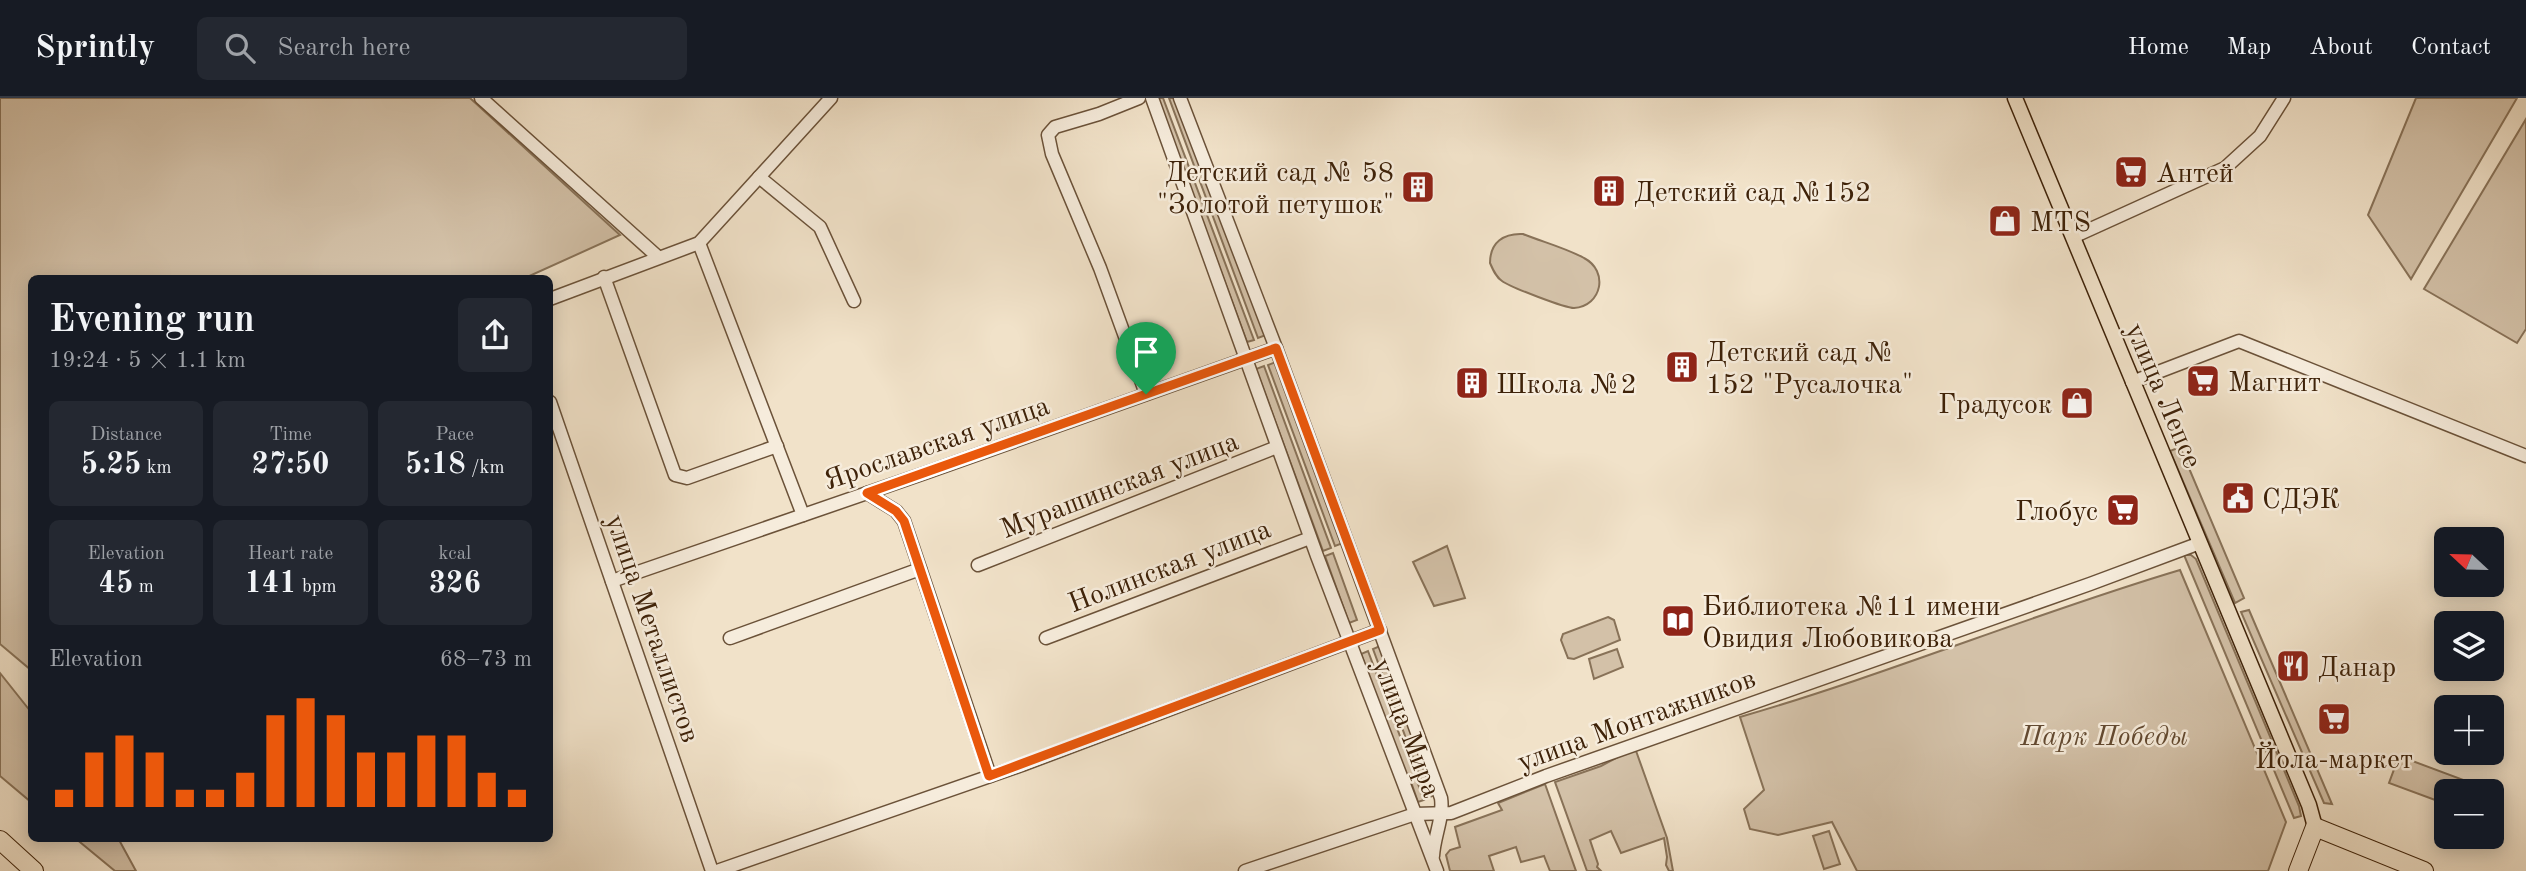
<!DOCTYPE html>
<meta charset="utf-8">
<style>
:root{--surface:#171b24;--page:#242831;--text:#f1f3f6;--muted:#9ea1a6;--line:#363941;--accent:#ea580c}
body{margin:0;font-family:"Old Standard TT",serif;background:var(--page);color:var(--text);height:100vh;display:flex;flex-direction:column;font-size:26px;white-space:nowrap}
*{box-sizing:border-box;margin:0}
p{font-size:23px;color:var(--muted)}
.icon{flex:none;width:38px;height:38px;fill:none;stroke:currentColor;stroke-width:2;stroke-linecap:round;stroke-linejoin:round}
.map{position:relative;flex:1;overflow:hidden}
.details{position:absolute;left:28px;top:177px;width:525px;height:567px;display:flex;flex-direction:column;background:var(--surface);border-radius:10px;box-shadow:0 4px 18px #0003}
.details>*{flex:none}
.needle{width:46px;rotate:292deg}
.fabs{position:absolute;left:2434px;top:429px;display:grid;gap:14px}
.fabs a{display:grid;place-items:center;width:70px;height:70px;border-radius:10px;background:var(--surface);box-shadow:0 4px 18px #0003;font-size:35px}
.pin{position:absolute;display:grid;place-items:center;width:60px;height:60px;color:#fff;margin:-72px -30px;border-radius:50% 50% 50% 0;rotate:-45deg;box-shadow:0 0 7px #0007}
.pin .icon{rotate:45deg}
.round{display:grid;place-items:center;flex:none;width:74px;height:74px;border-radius:10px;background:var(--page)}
.summary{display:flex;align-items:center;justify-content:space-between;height:119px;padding:0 21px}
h1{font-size:38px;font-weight:700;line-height:52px}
.stats{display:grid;grid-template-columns:repeat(3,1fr);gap:10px;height:119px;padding:7px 21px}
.stats div{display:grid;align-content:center;border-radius:10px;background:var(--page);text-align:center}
.stats b{font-size:30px;font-weight:700}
.stats small{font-size:19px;font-weight:400}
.stats p{font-size:19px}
.chart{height:196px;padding:14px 21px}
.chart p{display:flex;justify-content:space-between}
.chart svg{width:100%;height:126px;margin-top:7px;stroke:var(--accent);stroke-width:6}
header{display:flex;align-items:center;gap:42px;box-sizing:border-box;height:98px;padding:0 35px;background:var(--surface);border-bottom:2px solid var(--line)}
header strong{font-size:33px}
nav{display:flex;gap:38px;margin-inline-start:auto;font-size:24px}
.search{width:490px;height:63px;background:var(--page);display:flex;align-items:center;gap:18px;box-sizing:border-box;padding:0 24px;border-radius:10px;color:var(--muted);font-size:26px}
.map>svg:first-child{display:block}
.green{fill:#d3c1a8;stroke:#887258;stroke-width:2}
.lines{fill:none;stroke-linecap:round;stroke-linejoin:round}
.minor-casing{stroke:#6b5239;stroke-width:15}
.major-casing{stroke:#3e2209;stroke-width:17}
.highway-casing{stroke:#3e2209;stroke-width:20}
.minor{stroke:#f6ecdc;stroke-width:12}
.major{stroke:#f1e2c9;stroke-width:14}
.highway{stroke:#f1e2c9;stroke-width:18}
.route-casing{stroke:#fff;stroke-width:14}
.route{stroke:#ea580c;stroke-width:9}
.labels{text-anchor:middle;stroke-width:5;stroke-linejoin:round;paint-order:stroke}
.poi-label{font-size:28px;fill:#3e2209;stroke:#f6ecdc;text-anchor:start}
.street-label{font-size:28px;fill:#3e2209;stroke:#f6ecdc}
.park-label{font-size:28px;font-style:italic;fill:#634a31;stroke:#f6ecdc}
</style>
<header>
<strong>Sprintly</strong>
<div class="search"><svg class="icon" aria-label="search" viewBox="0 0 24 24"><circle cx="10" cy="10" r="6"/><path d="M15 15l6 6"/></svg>Search here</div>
<nav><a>Home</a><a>Map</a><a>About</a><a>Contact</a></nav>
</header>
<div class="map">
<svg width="2526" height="773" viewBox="0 0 2526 773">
<rect width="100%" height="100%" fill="#f1e2c9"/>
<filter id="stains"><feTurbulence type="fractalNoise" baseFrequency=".00286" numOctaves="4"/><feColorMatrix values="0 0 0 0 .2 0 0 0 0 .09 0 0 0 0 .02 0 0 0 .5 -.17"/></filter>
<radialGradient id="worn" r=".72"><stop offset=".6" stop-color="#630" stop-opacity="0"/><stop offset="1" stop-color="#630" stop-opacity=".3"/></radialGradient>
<g class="green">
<path d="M0,0H470L620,137L525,180H32L31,572L0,546Z"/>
<path d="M1157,0H1163L1254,242L1247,244Z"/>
<path d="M1169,0H1175L1266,237L1258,240Z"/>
<path d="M2416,0H2517L2411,181L2368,117Z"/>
<path d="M2526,21V231L2517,245L2424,191Z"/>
<path d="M1523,136C1543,144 1566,150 1584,160C1609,173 1602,208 1574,210C1565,210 1510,189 1502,183C1496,179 1493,172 1490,165C1490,144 1504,135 1523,136Z"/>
<path d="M1276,264L1343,445L1335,448L1268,267Z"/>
<path d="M1264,268L1331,450L1323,453L1256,271Z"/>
<path d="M2180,349L2244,500L2235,505L2170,353Z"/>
<path d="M1447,448L1465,500L1434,508L1413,464Z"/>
<path d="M1333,455L1357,522L1349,525L1325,458Z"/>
<path d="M2184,457H2191L2196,461L2299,708L2301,718L2294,720Z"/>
<path d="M2180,472L2286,724L2268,773H1857L1832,724L1778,737L1750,731L1744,711L1764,692L1740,619C1889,576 2032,516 2180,472Z"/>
<path d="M2249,512L2332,706L2324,705L2241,514Z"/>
<path d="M1608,519L1614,522L1620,542L1574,561L1568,560L1561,542L1563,536Z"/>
<path d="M1380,548L1436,696L1428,700L1373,551Z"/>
<path d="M1617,551L1623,569L1594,581L1589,561Z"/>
<path d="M1368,553L1424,702L1418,704L1412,687H1409L1361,556Z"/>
<path d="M0,575L31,614V704L0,678Z"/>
<path d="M1635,650L1667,740L1673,773H1669L1666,767L1667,759L1664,740L1621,755L1611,733L1590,742L1598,766L1597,769L1601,773H1587L1555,684L1601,668Z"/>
<path d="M2399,658L2485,690L2484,693H2446V706L2389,685Z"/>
<path d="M1545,686L1576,773H1550L1544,758L1521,764L1516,749L1489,758L1494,773H1450L1446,757L1450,752L1460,749L1455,729L1502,712L1498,705Z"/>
<path d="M1829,733L1840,766L1824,771L1813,738Z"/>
<path d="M75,740H118L136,773H115Z"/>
</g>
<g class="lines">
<defs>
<g id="minor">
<path d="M481,0L658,159"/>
<path d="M1139,0L1099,16L1055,29L1048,37L1052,56L1100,170L1146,296"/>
<path d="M1152,0L1317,458L1437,773"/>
<path d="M1180,0L1276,250L1441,700C1444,719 1434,738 1433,758"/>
<path d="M759,79L820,129L854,203"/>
<path d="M2073,139L2225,70L2260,38L2284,0"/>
<path d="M699,145L803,417"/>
<path d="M604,179L675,377L687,380L777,348"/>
<path d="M550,201L699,145L831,0"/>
<path d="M2132,284L2239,243L2526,358"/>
<path d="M550,304L712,773"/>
<path d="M867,395L896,413L904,423L990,678"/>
<path d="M978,467L1277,349"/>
<path d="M612,483L928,374L1276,250"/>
<path d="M730,540L920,471"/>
<path d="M1046,540L1310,440"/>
<path d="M717,773L1022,667L1380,532"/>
<path d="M1245,773L1415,716L1451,715L1546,678L2090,486L2200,445"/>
</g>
<path id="major" d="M2015,0L2309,707L2315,729"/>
<g id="highway">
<path d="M0,742L34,773"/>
<path d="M2298,773L2315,729L2424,773"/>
</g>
</defs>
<use href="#minor" class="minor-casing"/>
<use href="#major" class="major-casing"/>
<use href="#highway" class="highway-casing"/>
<use href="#minor" class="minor"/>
<use href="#major" class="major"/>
<use href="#highway" class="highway"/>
</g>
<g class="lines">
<defs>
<path id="route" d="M1276,250L1380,532L989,678L904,423L896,413L867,395Z"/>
</defs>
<use href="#route" class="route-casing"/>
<use href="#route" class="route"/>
</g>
<defs>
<symbol id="supermarket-square" viewBox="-11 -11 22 22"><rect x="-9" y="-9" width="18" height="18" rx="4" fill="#8f2418" stroke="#f6ecdc"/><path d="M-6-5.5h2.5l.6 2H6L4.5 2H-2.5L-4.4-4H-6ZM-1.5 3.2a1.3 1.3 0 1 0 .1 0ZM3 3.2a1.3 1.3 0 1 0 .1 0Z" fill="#fff"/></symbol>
<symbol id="building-square" viewBox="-11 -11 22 22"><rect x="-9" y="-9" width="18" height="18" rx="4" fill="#8f2418" stroke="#f6ecdc"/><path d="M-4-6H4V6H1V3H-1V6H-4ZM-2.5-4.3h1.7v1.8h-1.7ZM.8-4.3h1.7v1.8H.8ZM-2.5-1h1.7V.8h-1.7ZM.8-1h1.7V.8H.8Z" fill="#fff"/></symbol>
<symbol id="shop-square" viewBox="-11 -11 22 22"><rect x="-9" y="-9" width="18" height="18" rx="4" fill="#8f2418" stroke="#f6ecdc"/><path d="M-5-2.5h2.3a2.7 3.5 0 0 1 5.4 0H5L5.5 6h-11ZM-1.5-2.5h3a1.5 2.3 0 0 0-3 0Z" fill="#fff"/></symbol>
<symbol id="civic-square" viewBox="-11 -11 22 22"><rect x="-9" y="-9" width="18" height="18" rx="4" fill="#8f2418" stroke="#f6ecdc"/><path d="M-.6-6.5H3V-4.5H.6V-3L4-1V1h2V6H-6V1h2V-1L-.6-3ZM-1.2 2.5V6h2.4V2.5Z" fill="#fff"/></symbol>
<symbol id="library-square" viewBox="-11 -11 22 22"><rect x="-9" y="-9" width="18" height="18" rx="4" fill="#8f2418" stroke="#f6ecdc"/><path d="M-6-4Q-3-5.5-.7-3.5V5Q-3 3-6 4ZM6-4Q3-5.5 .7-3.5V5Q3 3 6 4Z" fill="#fff"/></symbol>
<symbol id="restaurant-square" viewBox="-11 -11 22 22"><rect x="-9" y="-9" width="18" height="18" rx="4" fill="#8f2418" stroke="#f6ecdc"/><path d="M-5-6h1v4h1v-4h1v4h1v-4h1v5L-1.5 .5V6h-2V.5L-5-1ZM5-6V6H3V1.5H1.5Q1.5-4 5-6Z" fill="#fff"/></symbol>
</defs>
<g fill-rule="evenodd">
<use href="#supermarket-square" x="2112" y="55" width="38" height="38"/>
<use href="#building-square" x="1399" y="70" width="38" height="38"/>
<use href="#building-square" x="1590" y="74" width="38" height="38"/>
<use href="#shop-square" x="1986" y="104" width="38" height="38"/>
<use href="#building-square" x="1663" y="250" width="38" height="38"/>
<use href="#supermarket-square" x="2184" y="264" width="38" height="38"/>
<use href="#building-square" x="1453" y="266" width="38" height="38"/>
<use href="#shop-square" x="2058" y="286" width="38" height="38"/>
<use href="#civic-square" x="2219" y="381" width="38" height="38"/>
<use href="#supermarket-square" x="2104" y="393" width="38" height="38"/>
<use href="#library-square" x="1659" y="504" width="38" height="38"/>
<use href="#restaurant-square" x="2274" y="549" width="38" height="38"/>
<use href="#supermarket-square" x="2315" y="602" width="38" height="38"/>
</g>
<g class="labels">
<g class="poi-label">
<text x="1394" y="83" text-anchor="end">Детский сад № 58<tspan x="1394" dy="32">"Золотой петушок"</tspan></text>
<text x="2156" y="84">Антей</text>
<text x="1634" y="103">Детский сад №152</text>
<text x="2030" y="133">MTS</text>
<text x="1706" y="263">Детский сад №<tspan x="1706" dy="32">152 "Русалочка"</tspan></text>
<text x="2228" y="293">Магнит</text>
<text x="1496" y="295">Школа №2</text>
<text x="2052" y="315" text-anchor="end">Градусок</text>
<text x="2262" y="410">СДЭК</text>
<text x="2098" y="422" text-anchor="end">Глобус</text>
<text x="1702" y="517">Библиотека №11 имени<tspan x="1702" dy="32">Овидия Любовикова</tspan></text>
<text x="2318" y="578">Данар</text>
<text x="2334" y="670" text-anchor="middle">Йола-маркет</text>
</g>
<g class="street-label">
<text transform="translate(2165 297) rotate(67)" y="10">улица Лепсе</text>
<text transform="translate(936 344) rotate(-19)" y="10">Ярославская улица</text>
<text transform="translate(1119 386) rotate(-21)" y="10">Мурашинская улица</text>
<text transform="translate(1169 467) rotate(-21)" y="10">Нолинская улица</text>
<text transform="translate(654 530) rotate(71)" y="10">улица Металлистов</text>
<text transform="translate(1636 621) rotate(-20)" y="10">улица Монтажников</text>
<text transform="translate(1408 629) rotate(69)" y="10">улица Мира</text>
</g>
<g class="park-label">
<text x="2104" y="647">Парк Победы</text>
</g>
</g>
<rect width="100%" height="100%" filter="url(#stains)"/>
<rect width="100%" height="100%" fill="url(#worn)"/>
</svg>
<div class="fabs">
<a><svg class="needle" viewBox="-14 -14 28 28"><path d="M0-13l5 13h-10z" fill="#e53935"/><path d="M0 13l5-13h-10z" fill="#9ea1a6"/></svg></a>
<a><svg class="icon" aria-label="layers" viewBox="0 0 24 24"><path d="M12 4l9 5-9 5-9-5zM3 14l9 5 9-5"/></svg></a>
<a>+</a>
<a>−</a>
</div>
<div class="pin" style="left:1146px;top:296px;background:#1e9e55"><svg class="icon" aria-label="arrive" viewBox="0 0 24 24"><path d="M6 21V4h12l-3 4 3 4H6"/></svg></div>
<section class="details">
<div class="summary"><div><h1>Evening run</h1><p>19:24 · 5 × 1.1 km</p></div><a class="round"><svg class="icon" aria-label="share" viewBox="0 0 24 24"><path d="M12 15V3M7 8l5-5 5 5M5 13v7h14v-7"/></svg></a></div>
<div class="stats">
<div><p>Distance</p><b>5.25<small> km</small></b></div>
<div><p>Time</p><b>27:50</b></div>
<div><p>Pace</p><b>5:18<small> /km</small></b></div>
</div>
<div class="stats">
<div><p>Elevation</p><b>45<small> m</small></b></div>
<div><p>Heart rate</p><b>141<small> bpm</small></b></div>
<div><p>kcal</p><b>326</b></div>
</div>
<div class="chart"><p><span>Elevation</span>68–73 m</p>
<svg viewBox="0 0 160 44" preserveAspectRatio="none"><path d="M5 44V38M15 44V25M25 44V19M35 44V25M45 44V38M55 44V38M65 44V32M75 44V12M85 44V6M95 44V12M105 44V25M115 44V25M125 44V19M135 44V19M145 44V32M155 44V38"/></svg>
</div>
</section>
</div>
